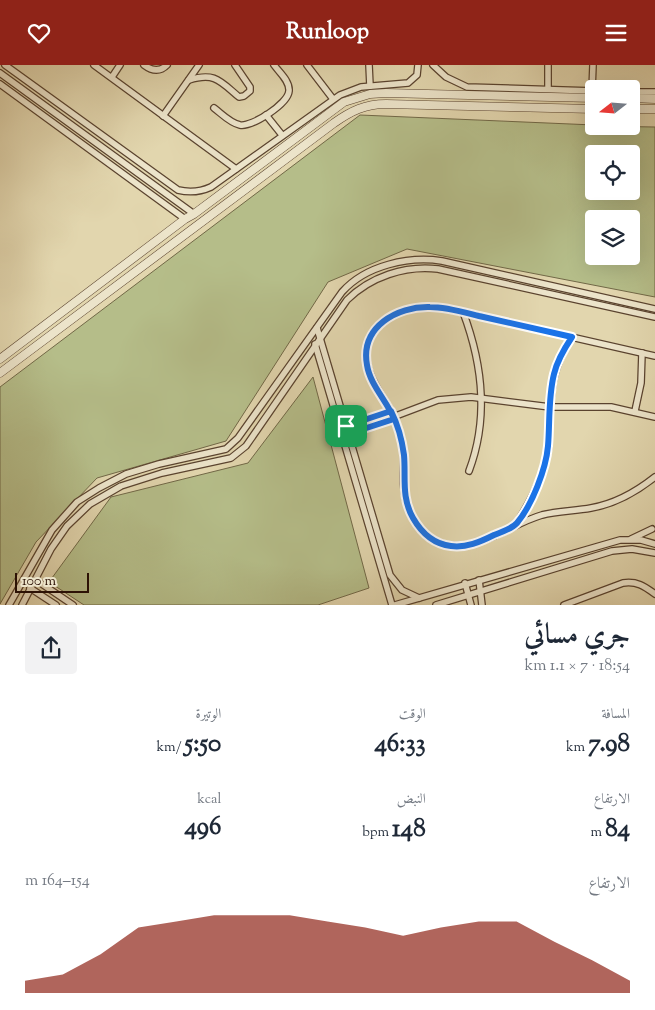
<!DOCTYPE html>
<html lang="ar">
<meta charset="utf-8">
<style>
:root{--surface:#fff;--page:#f2f2f3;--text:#1f2937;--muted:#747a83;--accent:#8f2418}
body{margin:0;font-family:"Sorts Mill Goudy",Amiri,serif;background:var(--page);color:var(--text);direction:rtl;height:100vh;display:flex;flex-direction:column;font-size:19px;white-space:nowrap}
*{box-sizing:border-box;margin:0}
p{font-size:16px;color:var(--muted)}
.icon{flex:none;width:28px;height:28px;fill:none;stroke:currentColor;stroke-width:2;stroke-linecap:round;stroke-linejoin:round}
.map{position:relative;height:540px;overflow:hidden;direction:ltr}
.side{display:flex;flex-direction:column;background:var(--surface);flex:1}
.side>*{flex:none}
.needle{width:32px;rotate:253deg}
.tools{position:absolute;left:585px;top:15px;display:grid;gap:10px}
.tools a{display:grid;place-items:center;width:55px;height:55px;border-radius:5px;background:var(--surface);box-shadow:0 5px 20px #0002;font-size:25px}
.scale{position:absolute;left:15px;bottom:12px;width:74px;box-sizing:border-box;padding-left:5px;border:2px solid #2d1205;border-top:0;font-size:14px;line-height:18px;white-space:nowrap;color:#2d1205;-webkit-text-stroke:4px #ece4ca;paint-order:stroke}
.pin{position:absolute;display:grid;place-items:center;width:42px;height:42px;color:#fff;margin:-21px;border-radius:10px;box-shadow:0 2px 8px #0006}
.round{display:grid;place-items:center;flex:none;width:52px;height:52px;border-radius:5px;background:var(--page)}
.head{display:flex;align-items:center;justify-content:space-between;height:85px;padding:0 25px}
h1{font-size:28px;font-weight:700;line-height:38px}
.figures{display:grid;grid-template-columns:repeat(3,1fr);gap:8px;height:85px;padding:5px 25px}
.figures div{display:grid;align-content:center}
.figures b{font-size:25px;font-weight:700}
.figures small{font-size:14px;font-weight:400}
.figures p{font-size:14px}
.chart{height:140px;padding:10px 25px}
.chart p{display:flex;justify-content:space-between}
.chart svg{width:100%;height:90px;margin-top:5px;fill:var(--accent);opacity:.7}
header{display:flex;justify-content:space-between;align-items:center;height:65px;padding:0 25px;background:var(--accent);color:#fff;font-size:22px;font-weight:700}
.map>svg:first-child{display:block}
.green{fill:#b5bd89;stroke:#716847;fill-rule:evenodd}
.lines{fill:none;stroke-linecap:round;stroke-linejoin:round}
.minor-casing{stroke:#5a432f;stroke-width:8}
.tertiary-casing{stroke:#5a432f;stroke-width:9}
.minor{stroke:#ece4ca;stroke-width:5.5}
.tertiary{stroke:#ece4ca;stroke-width:8}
.route-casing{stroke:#fff;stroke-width:10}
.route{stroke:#1a73e8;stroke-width:6}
</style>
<header><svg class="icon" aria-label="menu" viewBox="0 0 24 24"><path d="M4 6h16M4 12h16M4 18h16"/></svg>Runloop<svg class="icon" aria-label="heart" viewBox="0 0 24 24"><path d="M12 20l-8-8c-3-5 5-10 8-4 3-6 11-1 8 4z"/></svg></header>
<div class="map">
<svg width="655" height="540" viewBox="0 0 655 540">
<rect width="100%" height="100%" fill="#e2d6ae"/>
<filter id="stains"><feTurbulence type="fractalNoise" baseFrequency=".004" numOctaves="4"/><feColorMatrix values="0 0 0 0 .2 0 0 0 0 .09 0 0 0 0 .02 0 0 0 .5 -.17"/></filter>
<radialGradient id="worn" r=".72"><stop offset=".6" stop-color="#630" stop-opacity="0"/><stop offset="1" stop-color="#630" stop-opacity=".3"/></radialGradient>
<g class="green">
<path d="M360,50L594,60V61L655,62V232L407,184L328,217L226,376L97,413L36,477L0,539V322ZM594,89H631V126H594ZM594,154H631V191H594Z"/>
<path d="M313,312L369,523L318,540H84L49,517L111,432L248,398Z"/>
</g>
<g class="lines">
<defs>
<g id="minor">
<path d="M5,0L178,125C190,128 200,127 211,122L340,30L361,22L408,18L417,10L418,0"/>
<path d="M94,0L236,104"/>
<path d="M144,0C152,6 160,7 167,0"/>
<path d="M307,0L333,34"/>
<path d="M369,0L370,21"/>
<path d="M433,0L446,12L467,22L594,26"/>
<path d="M548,0V24"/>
<path d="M0,8L194,149"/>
<path d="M112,12L120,0"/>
<path d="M189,15C215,7 220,16 239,32L244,31L250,26V22L235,0"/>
<path d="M0,19L185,154"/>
<path d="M592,25L593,0"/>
<path d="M631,27H655"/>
<path d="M214,43C222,49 230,58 240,60C252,62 288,39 289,26C290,16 279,7 274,0"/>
<path d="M266,50L282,70"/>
<path d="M163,51L199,0"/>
<path d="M463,247C483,300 489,353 469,406"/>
<path d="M317,263L390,510L402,525L419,533"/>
<path d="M315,279L392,540"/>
<path d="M655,291L444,243C422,240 402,243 383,256C376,262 371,269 368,277C360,305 381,327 393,350C398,360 401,371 403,382C405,396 402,410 404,424C406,446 420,474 443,479C478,488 510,459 542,450C558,446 575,446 591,443C615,439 636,427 655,412"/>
<path d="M635,346L641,318L642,288"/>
<path d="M393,352L438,335L471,332L550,342H611L655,352"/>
<path d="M346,361L391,346"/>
<path d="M348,369L395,354"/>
<path d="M516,459C531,436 543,413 548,386C549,377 549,368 549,359C551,325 552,302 572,272"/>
<path d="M631,474L652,464"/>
<path d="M36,515L73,540"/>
<path d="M479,515L482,540"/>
<path d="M465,518L471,540"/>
<path d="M30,523L56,540"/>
<path d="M9,540L52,465L77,437L99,423L126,409L159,399L226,384L238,373L342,227C366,200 409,191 442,196L655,244"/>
<path d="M22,540L51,484L67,461L90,439L121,421L162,408L231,393L246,381L347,235C370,212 405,200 438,204L655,252"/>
<path d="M395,540L620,475H641L655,479"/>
<path d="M436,540L612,486L632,484L655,488"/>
<path d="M564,540L623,518C637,516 644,521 655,529"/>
</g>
<g id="tertiary">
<path d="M631,33L655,34"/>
<path d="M631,44H655"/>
<path d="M0,294L185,154L194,149L344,37L370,29L386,28L594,33"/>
<path d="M0,308L334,58C351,46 365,39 386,39L594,44"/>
</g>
</defs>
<use href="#minor" class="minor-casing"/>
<use href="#tertiary" class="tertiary-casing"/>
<use href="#minor" class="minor"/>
<use href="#tertiary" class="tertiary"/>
</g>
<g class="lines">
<defs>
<path id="route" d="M346,361L391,346C398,360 402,375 404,390C406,412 401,432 413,453C421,467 433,479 451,481C466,483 480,477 494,470C501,467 512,464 517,458C532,440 546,404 548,381C550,358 548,333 554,309C557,296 564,284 572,272C541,265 510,258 479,251C463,247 446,242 430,242C397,241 360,262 367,300C370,320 387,336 394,354L348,369L346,361"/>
</defs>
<use href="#route" class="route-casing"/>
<use href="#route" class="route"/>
</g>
<rect width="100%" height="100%" filter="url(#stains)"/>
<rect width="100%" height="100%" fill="url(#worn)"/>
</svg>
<div class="tools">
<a><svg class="needle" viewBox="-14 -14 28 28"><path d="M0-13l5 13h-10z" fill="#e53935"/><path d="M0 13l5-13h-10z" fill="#747a83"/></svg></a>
<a><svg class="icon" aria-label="locate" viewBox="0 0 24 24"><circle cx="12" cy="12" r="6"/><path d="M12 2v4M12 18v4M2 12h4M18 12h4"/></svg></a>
<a><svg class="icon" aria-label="layers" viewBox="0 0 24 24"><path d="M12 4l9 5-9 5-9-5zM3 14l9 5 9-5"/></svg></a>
</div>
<div class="scale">100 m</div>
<div class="pin" style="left:346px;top:361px;background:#1e9e55"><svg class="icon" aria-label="arrive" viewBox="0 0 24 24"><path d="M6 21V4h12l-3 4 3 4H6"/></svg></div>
</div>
<section class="side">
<div class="head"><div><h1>جري مسائي</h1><p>18:54 · 7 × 1.1 km</p></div><a class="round"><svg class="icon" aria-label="share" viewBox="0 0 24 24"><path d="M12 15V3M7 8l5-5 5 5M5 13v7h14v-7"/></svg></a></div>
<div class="figures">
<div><p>المسافة</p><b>7.98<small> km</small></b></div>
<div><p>الوقت</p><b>46:33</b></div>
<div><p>الوتيرة</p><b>5:50<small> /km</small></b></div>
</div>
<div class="figures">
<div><p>الارتفاع</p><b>84<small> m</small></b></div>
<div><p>النبض</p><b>148<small> bpm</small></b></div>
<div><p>kcal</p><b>496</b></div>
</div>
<div class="chart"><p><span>الارتفاع</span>154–164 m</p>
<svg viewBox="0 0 160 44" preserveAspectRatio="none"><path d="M0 44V38L10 35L20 25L30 12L40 9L50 6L60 6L70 6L80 9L90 12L100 16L110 12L120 9L130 9L140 19L150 28L160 38V44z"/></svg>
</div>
</section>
